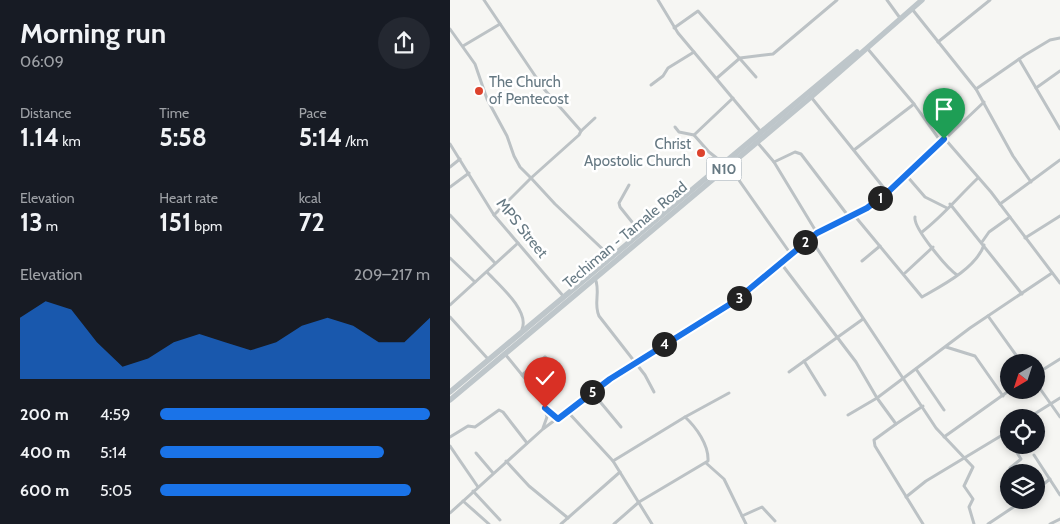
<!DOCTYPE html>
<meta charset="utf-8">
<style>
:root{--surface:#171b24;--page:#242831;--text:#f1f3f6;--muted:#9ea1a6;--accent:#1a73e8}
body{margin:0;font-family:Cabin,sans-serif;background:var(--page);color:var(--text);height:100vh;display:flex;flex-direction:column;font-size:19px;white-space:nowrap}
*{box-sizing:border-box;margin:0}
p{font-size:16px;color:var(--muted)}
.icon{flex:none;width:28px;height:28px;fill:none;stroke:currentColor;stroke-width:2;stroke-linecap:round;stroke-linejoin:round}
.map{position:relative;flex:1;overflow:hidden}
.panel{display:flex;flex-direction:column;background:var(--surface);width:450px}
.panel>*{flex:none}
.needle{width:32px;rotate:219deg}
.controls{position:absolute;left:550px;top:354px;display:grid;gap:10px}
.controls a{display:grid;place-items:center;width:45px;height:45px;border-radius:50%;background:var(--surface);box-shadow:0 2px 8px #0003;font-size:25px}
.pin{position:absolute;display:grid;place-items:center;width:42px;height:42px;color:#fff;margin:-51px -21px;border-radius:50% 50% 50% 0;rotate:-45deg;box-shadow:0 0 5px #0007}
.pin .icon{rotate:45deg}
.km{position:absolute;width:25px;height:25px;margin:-12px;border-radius:50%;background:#222;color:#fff;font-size:14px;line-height:25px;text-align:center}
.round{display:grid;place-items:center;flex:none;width:52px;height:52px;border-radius:26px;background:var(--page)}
.head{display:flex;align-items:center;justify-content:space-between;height:85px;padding:0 20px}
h1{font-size:28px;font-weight:700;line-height:38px}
.stats{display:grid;grid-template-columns:repeat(3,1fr);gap:8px;height:85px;padding:5px 20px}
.stats div{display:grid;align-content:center}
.stats b{font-size:25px;font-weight:700}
.stats small{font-size:14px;font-weight:400}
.stats p{font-size:14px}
.chart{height:140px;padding:10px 20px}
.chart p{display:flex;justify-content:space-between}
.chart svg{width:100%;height:90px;margin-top:5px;fill:var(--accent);opacity:.7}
ul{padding:0 20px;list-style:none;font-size:16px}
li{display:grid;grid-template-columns:80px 60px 1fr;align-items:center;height:38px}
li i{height:12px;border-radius:6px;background:var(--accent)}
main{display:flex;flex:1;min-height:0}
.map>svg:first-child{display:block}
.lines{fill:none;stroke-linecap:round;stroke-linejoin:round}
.street{stroke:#bcc2c5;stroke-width:3}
.highway{stroke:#bec6ca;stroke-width:5.5}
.route-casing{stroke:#fff;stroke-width:10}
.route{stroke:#1a73e8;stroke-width:6}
.poi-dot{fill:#dd422c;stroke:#fff;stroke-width:2}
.labels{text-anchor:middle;stroke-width:5;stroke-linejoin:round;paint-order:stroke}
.shield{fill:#fff;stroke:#94a1a8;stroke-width:1}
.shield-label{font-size:14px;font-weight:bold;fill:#667983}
.poi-label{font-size:15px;fill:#667983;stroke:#fff;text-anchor:start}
.street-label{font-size:15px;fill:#667983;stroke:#fff}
</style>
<main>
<section class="panel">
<div class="head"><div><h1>Morning run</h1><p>06:09</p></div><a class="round"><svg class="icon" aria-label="share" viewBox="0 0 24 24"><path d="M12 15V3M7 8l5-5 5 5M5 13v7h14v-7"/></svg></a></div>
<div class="stats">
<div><p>Distance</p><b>1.14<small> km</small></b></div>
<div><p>Time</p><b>5:58</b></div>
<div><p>Pace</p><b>5:14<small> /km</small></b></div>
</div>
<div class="stats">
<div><p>Elevation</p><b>13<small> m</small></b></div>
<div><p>Heart rate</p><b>151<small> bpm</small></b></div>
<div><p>kcal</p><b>72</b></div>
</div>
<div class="chart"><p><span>Elevation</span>209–217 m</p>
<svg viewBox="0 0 160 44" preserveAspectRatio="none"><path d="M0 44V14L10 6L20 10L30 26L40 38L50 34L60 26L70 22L80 26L90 30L100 26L110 18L120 14L130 18L140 26L150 26L160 14V44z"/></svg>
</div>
<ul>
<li><b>200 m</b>4:59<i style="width:100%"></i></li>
<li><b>400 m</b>5:14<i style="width:83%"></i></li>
<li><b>600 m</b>5:05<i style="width:93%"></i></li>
</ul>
</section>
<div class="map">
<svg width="610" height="524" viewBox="0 0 610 524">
<rect width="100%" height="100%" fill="#f6f6f3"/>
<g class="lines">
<g class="street">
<path d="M208,0L228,33L311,132"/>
<path d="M437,0L450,18"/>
<path d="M462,9L526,89L563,156L581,182"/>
<path d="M224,28L248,11L306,77"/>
<path d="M0,29L25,64L37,99L57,136L64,156L70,167L81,178L129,135L131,131L94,89L34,0"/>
<path d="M488,42L540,0"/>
<path d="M13,46L50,24"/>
<path d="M417,48L464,104L491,142"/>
<path d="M569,59L610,129"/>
<path d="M267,78L290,58L323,54L387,0"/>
<path d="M201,85L213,76L218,68L244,52"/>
<path d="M586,88L610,71"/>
<path d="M526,89L575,55L600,40L610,38"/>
<path d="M361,97L438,193"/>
<path d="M225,127L229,132L244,135L259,152L273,163"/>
<path d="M131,131L145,118"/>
<path d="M244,135L283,98"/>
<path d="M495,139L541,192L610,283"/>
<path d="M307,142L324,162L367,233"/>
<path d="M0,144L44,215L114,297"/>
<path d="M404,150L464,104"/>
<path d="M324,162L345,152L351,154L399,217"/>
<path d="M279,166L340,253"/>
<path d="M0,167L10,159"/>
<path d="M456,175L475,197L497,208"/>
<path d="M179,185L169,203L170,207L190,232"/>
<path d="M0,187L19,173"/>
<path d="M500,204L572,294"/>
<path d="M550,204L610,160"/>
<path d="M0,215L45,263"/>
<path d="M44,215L81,178L105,204L161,257"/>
<path d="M404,215L472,297C493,285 526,268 534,245"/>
<path d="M465,217C463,228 497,268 507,275"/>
<path d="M472,232C493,216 509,196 528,178"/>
<path d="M360,238L486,428L523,467L514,486L523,499L519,507L524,524"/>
<path d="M575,238L610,216"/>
<path d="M532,242L539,232L560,217"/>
<path d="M0,258L25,282"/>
<path d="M412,261L430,246"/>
<path d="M330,262L406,362L427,398L446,424L473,406"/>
<path d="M37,272C48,284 80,311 72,329"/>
<path d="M455,273L483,247"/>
<path d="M145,278C151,292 143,303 149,316L195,375L204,392"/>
<path d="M0,305L68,243"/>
<path d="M538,316L571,362"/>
<path d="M0,317L38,359"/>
<path d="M496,347L525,356L553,396"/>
<path d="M55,354L86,392L95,408L108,419"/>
<path d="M354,361L375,395"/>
<path d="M466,369L494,410"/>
<path d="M339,372L413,319"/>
<path d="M586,374L610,359"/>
<path d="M72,375L95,357L105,365L109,364"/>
<path d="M586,383L610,417"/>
<path d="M142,392L171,427"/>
<path d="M117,411L163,461L202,524"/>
<path d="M398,415L427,398L520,328L602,273"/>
<path d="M578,418L610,398"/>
<path d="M446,424L424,440L425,446L473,524"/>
<path d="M93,428L97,417L95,408"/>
<path d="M555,434L559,440"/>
<path d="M0,437L18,426L25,427L49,410L53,412L77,443"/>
<path d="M494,437L560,390"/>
<path d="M562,445L571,459L560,468L563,472"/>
<path d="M0,446L28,487"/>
<path d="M26,453L43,473"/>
<path d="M584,455L610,495"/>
<path d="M56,461L79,486L118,518"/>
<path d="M163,461L235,417L279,393"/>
<path d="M256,463L274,479L296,524"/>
<path d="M586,490L600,479"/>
<path d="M23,491L50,520"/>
<path d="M456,497L476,481L559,431"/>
<path d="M13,501L39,524"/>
<path d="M0,513L93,429L160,379L285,301L367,233L417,208L438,193L534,102"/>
<path d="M292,516L312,507L325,521"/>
<path d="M111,524L170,472"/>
<path d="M164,524L189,502L258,461C259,445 246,427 235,417"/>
<path d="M538,524L574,500"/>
<path d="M600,524L610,519"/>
</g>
<g class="highway">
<path d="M0,392L407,52"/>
<path d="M0,400L361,97L472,0"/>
</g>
</g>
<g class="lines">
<defs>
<path id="route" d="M95,408L108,419L160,379L285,301L367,233L417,208L438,192L494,139"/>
</defs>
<use href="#route" class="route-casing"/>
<use href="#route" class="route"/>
</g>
<g class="poi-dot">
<circle cx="29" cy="91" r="5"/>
<circle cx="251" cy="153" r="5"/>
</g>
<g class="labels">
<rect class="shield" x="256.5" y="157.5" width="35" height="23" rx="4"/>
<g class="shield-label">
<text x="274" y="174">N10</text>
</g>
<g class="poi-label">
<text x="39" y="87">The Church<tspan x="39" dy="17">of Pentecost</tspan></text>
<text x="241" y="149" text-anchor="end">Christ<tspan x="241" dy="17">Apostolic Church</tspan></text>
</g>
<g class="street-label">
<text transform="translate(72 228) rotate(51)" y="5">MPS Street</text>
<text transform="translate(175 235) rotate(-40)" y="5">Techiman - Tamale Road</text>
</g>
</g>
</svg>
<div class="controls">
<a><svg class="needle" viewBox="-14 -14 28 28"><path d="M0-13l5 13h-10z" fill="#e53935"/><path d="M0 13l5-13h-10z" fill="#9ea1a6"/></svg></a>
<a><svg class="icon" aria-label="locate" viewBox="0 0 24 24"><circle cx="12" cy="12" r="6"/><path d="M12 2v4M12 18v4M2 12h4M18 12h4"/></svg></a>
<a><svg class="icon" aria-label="layers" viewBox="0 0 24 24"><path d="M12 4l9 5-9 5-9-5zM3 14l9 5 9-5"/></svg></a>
</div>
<div class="pin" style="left:494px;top:139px;background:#1e9e55"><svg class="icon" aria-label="arrive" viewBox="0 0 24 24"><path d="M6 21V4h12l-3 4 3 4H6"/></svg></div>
<div class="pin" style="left:95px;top:408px;background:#d93025"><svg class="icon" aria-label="check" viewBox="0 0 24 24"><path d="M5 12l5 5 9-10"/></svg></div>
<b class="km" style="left:430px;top:198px">1</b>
<b class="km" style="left:355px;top:242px">2</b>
<b class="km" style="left:289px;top:298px">3</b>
<b class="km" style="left:214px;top:344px">4</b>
<b class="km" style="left:142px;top:392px">5</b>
</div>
</main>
